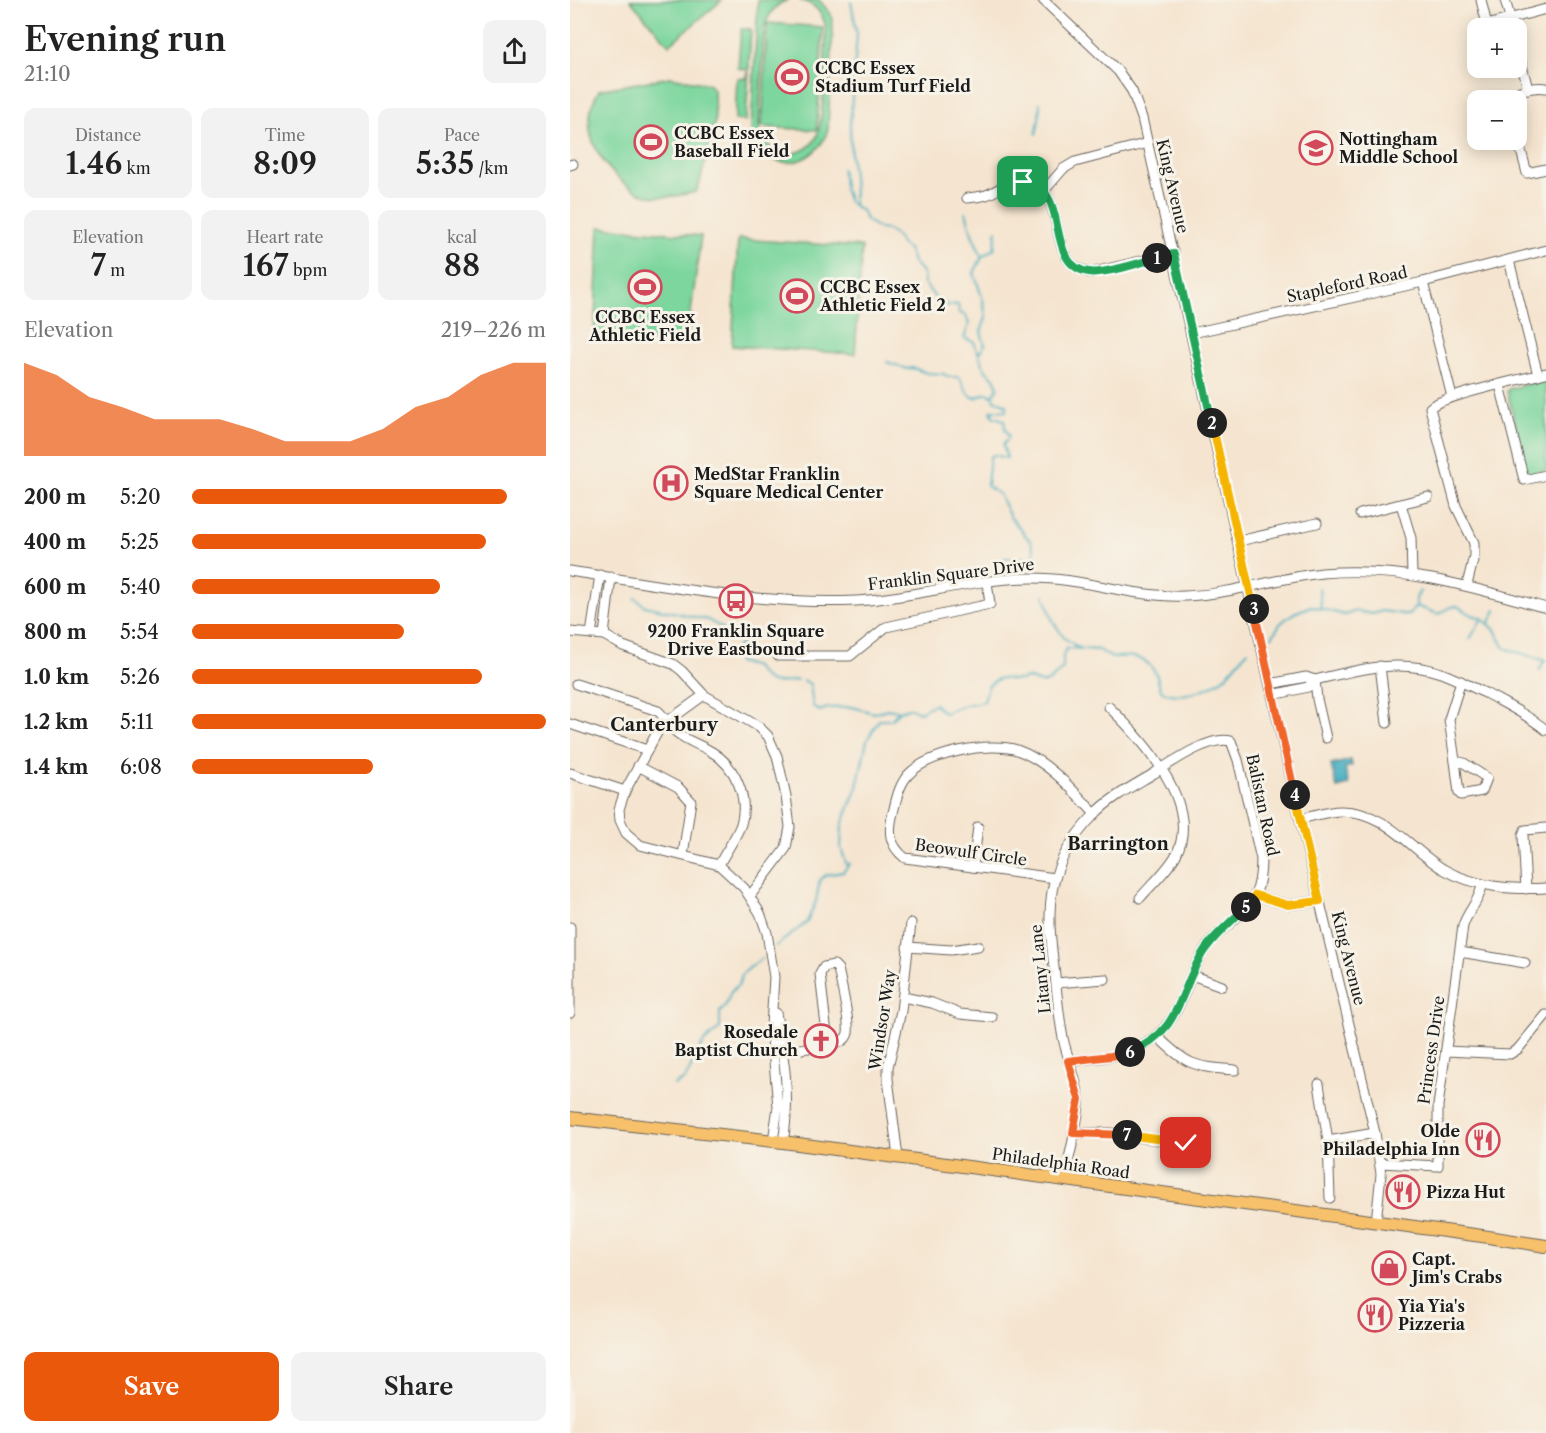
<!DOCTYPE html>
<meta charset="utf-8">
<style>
:root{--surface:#fff;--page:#f2f2f2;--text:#222;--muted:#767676;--accent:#ea580c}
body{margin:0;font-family:"Libre Caslon Text",serif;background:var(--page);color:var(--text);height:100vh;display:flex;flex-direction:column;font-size:22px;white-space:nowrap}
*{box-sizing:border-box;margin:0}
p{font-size:20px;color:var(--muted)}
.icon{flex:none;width:33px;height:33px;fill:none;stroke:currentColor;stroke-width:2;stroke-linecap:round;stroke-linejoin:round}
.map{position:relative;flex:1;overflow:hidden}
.panel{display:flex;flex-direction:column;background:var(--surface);width:570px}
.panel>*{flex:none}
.fabs{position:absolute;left:897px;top:18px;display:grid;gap:12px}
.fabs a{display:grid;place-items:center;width:60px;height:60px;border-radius:12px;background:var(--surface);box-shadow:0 3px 15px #0003;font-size:30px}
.pin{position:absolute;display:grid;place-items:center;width:51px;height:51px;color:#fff;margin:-26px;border-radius:12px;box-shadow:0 3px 9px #0006}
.km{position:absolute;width:30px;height:30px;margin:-15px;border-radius:50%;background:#222;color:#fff;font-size:16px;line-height:30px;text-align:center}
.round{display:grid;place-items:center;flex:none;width:63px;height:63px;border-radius:12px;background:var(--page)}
.head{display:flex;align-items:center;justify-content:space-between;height:102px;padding:0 24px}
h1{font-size:33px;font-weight:600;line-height:45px}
.stats{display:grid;grid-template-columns:repeat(3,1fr);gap:9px;height:102px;padding:6px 24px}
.stats div{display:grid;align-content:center;border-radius:12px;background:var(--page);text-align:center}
.stats b{font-size:30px;font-weight:600}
.stats small{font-size:16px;font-weight:400}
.stats p{font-size:16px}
.chart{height:168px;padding:12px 24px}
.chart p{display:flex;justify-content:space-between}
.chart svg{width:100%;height:108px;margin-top:6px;fill:var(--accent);opacity:.7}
.action{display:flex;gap:12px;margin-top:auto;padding:12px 24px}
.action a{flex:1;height:69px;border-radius:12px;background:var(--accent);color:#fff;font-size:24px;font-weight:600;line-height:69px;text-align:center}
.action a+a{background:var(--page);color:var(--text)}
ul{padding:0 24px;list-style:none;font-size:20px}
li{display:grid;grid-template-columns:96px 72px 1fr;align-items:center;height:45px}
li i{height:15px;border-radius:8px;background:var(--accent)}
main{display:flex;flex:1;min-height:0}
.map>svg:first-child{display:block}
.green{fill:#7cd69d;stroke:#4c795c;stroke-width:1.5}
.water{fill:#40acbf;stroke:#2e646e;stroke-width:1.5}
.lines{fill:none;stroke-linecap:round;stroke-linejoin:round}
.stream{stroke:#40acbf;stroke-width:2}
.minor-casing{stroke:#68625b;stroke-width:11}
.major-casing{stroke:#68625b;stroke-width:14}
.minor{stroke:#fff;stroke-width:9}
.major{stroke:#f7c06b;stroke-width:12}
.split-1-casing{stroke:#fff;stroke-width:12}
.split-2-casing{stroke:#fff;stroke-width:12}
.split-3-casing{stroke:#fff;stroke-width:12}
.split-4-casing{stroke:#fff;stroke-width:12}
.split-5-casing{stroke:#fff;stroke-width:12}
.split-6-casing{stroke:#fff;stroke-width:12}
.split-7-casing{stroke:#fff;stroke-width:12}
.split-8-casing{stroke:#fff;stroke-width:12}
.split-1{stroke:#22a559;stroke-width:8}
.split-2{stroke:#22a559;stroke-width:8}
.split-3{stroke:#f5b400;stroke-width:8}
.split-4{stroke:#f0652b;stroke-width:8}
.split-5{stroke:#f5b400;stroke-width:8}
.split-6{stroke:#22a559;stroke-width:8}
.split-7{stroke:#f0652b;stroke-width:8}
.split-8{stroke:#f5b400;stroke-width:8}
.labels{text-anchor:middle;stroke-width:6;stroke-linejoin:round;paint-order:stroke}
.poi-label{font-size:16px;font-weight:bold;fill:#1c1c1c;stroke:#f7f3e8;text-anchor:start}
.street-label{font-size:16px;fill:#1c1c1c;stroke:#f7f3e8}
.neighbourhood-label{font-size:18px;font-weight:bold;fill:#1c1c1c;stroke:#f7f3e8}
</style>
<main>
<section class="panel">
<div class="head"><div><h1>Evening run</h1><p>21:10</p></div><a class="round"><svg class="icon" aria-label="share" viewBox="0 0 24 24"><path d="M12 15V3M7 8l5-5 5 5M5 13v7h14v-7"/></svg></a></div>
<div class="stats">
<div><p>Distance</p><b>1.46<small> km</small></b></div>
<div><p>Time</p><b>8:09</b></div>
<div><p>Pace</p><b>5:35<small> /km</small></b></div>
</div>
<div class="stats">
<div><p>Elevation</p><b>7<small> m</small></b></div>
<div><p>Heart rate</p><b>167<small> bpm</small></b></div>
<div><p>kcal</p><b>88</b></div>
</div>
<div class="chart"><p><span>Elevation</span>219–226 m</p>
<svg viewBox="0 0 160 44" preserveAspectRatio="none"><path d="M0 44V6L10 11L20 20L30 24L40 29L50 29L60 29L70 33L80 38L90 38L100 38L110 33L120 24L130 20L140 11L150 6L160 6V44z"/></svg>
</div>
<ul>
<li><b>200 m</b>5:20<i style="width:89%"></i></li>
<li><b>400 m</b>5:25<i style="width:83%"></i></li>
<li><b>600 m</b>5:40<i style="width:70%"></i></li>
<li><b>800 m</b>5:54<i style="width:60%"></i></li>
<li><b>1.0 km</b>5:26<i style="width:82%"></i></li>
<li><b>1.2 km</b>5:11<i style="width:100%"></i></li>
<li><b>1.4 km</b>6:08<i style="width:51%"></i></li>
</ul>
<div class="action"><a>Save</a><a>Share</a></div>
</section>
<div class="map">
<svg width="976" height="1433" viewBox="0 0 976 1433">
<rect width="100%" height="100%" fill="#f7f3e8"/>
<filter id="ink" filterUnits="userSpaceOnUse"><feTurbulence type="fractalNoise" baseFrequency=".0167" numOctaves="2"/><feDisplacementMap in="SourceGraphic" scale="12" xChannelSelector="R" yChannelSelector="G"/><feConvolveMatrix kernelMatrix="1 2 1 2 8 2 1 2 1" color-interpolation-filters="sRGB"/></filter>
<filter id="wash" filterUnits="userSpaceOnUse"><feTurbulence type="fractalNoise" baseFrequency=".008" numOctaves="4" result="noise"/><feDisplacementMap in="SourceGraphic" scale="24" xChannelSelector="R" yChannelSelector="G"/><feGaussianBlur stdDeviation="1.35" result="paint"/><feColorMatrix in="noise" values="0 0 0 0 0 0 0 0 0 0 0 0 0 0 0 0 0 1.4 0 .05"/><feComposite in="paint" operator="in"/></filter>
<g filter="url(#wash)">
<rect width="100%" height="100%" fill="#f5e5d0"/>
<g class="green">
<path d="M60,0H150L151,1L99,45Z"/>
<path d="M188,0H219C205,3 198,15 194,29L189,126C192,140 197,148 211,152C225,156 239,150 246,138C255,121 255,51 256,28C253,13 244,3 229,0H249L261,14L263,29L258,129C249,163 205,177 186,143C184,139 182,133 181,129Z"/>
<path d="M197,23L253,27L247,130L192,127Z"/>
<path d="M171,29H181L176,121L165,120L167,78H177L178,70L168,68Z"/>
<path d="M100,77L138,84L144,90L145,121L130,182L126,192C111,195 94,199 79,196C66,193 54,184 44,174C20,148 11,122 29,90Z"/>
<path d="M29,227L131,236L117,342L24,338Z"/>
<path d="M168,239L292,247L285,354L162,346Z"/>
<path d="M976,379V470L961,474L957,473L937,391L939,389Z"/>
</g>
<path class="water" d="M781,760L782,766L775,768L779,785L767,788L761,765Z"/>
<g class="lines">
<g class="stream">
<path d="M281,2L287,34L280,125L281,156L284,188L283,205"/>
<path d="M466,134L469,120L470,103"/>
<path d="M272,169L274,188L279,202L293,212L296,220L310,229L318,230L328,238L332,245L338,249L343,262L353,273L354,283L367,300L374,302L377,306L388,304L389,313L396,315L399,325L394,338L404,342L415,370L424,378L428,387L423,396"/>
<path d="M396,212L402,234L412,257"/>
<path d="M409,353L415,345L411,332L416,318L413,300L404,273L412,257L424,249L427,230"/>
<path d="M317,362L337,369L343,368L357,373L374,374L378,377H389C394,384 395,394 405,398L416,393L423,396L425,400L437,405L436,411L423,410L421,412L424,417L434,420L435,429L439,437L433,445L437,458L423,455L420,457L417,486L429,494L440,517L461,542L464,550L465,565"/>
<path d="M428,562L435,558H464"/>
<path d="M749,587L751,608"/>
<path d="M474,594L483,621L494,638L511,649"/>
<path d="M65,598L75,606L138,620L157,631L175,635V642L167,647L168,662L185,667C200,688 205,683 227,680"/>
<path d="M846,606L868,614L881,607L887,606L902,615L912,618L925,630L935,648L976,661"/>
<path d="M919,624L926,610"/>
<path d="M702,637L710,624L717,618L724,613L741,606L775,615L786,611L802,614L812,611L839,615L846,606V598L850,591"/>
<path d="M900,639L912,618"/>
<path d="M969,671L974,661"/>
<path d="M233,680L240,684L243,706L249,711L258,708L282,707L304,713L317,709L329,711"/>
<path d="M277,866L271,848L272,825L287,787L297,740L309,720H321L329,711L339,708L350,712L364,704L374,713L391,706L414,701L418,686C434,672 433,681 448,680C451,680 455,679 458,678C478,688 478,682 493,668V655L496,649L500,648L529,650L542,658C558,655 575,655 585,672C588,677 588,684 591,690C608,702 641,689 656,676C664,668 670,659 678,651"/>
<path d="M206,946L237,922L246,901L250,880L256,875L273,872L280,863"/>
<path d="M104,1085L115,1079L134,1042L150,1028V1012L155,1006L161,992L169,984L172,974L192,958"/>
</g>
</g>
</g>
<g filter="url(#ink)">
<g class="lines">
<defs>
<g id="minor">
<path d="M473,0L548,71L562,91L572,118L730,819L805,1133L811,1174L806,1222"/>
<path d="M911,0L917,25L976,9"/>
<path d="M935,0L943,28"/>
<path d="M946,43L958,89"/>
<path d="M939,100L938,97C947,90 965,86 976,88"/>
<path d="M946,132L957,173L976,169"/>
<path d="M0,165L3,164"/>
<path d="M474,191L493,169L505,162L578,143"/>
<path d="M397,198C403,197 410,197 416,195C427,191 437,182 450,182C494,183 480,239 500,262C505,268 513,270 520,273L604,253"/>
<path d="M939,260L968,375"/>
<path d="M853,282L882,397"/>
<path d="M622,333L853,282L976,250"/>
<path d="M930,385L954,480L976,475"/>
<path d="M831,504L841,538L842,575"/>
<path d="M790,514L858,497"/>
<path d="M669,541L747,523"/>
<path d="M0,571C94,586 190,605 286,601C345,598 403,578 463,578C514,578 563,598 615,596C662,594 706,578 752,573C833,566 899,586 976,608"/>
<path d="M897,585L904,556V543L886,506L860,408C868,397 957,378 976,373"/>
<path d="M0,632L34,635L53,646L103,664L112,671L134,695L189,727L198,736L207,756L216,796L220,827L216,848L180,896"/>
<path d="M21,634L30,575"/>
<path d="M34,635L41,577"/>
<path d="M208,656H280L316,627L420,604L417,582"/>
<path d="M810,666L817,723"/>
<path d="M6,684L88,711C95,717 99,726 106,732C116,741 131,745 142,752C165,766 179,797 171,824C166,838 156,851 149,865"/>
<path d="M700,684L736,677L745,680L738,687L703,695"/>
<path d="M134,695L98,721L88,731L55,791L49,809L50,820L56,833L70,845L149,865L174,888L190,913L197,933L204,977L201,1027L208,1107L203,1141"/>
<path d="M539,707C572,739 632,804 606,855C597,871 582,884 570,898"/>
<path d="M0,724L77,750"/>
<path d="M756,738L747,699L745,680C786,670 829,658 871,673C887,679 902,687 917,694C937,705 958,715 976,730"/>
<path d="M885,761L894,763L917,778L912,791L891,795L889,793Z"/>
<path d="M885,761L879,719L891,681"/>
<path d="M68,766L108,787L121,801L113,855"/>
<path d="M0,773L55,791"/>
<path d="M730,819C744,816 758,811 771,811C816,811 839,848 873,869C905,887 940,890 976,888"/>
<path d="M403,867L408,827"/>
<path d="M485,878L335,858C319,845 318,832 323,813C326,800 329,785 338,775C358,753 419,741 447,750C478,761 503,790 525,814"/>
<path d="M956,889L953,835L955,830L976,828"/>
<path d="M685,895L718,905L750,901"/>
<path d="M0,927V1013"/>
<path d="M337,947L381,950L408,946"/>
<path d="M890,952L955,963"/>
<path d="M264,965L268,969C271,983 280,1021 278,1033C276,1042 266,1044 258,1043L250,974L254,967Z"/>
<path d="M622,975L652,986"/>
<path d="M486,983L535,979"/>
<path d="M333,997L362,1003L390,1014L422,1017"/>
<path d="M206,1013C214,1058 221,1096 213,1142"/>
<path d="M587,1036C616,1065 624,1067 665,1070"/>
<path d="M876,1051L940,1054L948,1049L976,1015"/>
<path d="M208,1052L246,1047L258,1043"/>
<path d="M749,1084L758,1141L760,1198"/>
<path d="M503,1133H541L616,1144"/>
<path d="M758,1141L805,1133"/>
<path d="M328,1157L318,1079V1067L331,1011L341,923"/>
<path d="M810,1163L868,1166V1106L893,926C897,911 911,900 912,884"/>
<path d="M494,1180C498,1160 510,1118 509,1099C507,1079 497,1058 493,1038C489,1017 487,996 485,975C476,909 474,866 524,815C540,798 563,786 583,774C601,763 640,735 661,741L668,760L691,859C691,871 690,884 685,895C673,917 648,929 635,949C613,982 614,1019 578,1042C555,1058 525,1058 498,1061"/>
</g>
<path id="major" d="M0,1118L213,1142L912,1236L976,1246"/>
</defs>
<use href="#minor" class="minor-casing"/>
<use href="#major" class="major-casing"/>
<use href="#minor" class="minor"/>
<use href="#major" class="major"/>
</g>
</g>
<g class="lines" filter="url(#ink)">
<defs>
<path id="split-1" d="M453,182C460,184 469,187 474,192C494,214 481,267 519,272C534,275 572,262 587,258"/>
<path id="split-2" d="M587,258L604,254L642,423"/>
<path id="split-3" d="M642,423L684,609"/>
<path id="split-4" d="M684,609L725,795"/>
<path id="split-5" d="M676,907L685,895L718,905L750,901L725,795"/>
<path id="split-6" d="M560,1052C611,1032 608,994 632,954C643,936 661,922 676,907"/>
<path id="split-7" d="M557,1135L503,1133L509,1099L498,1061L541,1056L560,1052"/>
<path id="split-8" d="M557,1135L616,1143"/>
</defs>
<use href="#split-1" class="split-1-casing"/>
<use href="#split-2" class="split-2-casing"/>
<use href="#split-3" class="split-3-casing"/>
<use href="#split-4" class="split-4-casing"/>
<use href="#split-5" class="split-5-casing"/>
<use href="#split-6" class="split-6-casing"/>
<use href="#split-7" class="split-7-casing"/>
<use href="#split-8" class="split-8-casing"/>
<use href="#split-1" class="split-1"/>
<use href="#split-2" class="split-2"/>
<use href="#split-3" class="split-3"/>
<use href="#split-4" class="split-4"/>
<use href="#split-5" class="split-5"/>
<use href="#split-6" class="split-6"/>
<use href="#split-7" class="split-7"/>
<use href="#split-8" class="split-8"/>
</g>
<defs>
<symbol id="stadium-ring" viewBox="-11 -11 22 22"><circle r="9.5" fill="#f7f3e8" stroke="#d1495b" stroke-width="1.5"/><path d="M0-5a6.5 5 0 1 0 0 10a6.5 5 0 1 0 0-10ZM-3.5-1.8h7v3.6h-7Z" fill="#d1495b"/></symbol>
<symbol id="school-ring" viewBox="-11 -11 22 22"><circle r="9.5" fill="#f7f3e8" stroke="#d1495b" stroke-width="1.5"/><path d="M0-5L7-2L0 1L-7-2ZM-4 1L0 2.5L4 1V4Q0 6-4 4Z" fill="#d1495b"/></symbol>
<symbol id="hospital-ring" viewBox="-11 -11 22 22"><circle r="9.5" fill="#f7f3e8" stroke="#d1495b" stroke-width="1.5"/><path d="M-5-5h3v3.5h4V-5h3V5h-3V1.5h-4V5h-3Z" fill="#d1495b"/></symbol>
<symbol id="bus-ring" viewBox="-11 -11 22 22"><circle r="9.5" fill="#f7f3e8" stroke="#d1495b" stroke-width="1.5"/><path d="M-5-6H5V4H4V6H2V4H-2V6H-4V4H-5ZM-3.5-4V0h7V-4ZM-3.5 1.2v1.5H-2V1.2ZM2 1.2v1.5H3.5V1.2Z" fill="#d1495b"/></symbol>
<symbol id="church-ring" viewBox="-11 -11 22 22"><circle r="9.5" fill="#f7f3e8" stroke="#d1495b" stroke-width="1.5"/><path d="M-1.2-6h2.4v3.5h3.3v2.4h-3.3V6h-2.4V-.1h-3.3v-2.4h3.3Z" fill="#d1495b"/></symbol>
<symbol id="restaurant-ring" viewBox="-11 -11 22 22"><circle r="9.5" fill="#f7f3e8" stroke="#d1495b" stroke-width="1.5"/><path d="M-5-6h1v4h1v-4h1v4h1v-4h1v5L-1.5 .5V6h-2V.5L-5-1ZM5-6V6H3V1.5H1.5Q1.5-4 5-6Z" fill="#d1495b"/></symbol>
<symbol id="shop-ring" viewBox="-11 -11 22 22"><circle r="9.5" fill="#f7f3e8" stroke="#d1495b" stroke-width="1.5"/><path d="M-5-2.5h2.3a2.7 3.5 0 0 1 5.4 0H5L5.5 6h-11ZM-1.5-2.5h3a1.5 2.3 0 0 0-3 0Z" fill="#d1495b"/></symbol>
</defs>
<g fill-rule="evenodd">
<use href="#stadium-ring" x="203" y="58" width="38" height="38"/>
<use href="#stadium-ring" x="62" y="123" width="38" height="38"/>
<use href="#school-ring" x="727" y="129" width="38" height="38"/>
<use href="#stadium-ring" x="56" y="268" width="38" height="38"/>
<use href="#stadium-ring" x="208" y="277" width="38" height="38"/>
<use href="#hospital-ring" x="82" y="464" width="38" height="38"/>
<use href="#bus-ring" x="147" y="582" width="38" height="38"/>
<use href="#church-ring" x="232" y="1022" width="38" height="38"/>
<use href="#restaurant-ring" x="894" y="1121" width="38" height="38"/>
<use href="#restaurant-ring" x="814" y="1173" width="38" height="38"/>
<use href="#shop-ring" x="800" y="1249" width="38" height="38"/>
<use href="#restaurant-ring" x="786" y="1296" width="38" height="38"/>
</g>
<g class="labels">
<g class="poi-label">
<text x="245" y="74">CCBC Essex<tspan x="245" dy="18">Stadium Turf Field</tspan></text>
<text x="104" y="139">CCBC Essex<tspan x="104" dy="18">Baseball Field</tspan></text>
<text x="769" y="145">Nottingham<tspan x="769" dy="18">Middle School</tspan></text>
<text x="250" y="293">CCBC Essex<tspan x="250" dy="18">Athletic Field 2</tspan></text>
<text x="75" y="323" text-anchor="middle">CCBC Essex<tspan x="75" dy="18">Athletic Field</tspan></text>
<text x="124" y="480">MedStar Franklin<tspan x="124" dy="18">Square Medical Center</tspan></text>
<text x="166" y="637" text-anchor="middle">9200 Franklin Square<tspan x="166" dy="18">Drive Eastbound</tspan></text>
<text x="228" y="1038" text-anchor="end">Rosedale<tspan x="228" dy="18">Baptist Church</tspan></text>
<text x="890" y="1137" text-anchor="end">Olde<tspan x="890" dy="18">Philadelphia Inn</tspan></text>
<text x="856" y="1198">Pizza Hut</text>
<text x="842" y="1265">Capt.<tspan x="842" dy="18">Jim's Crabs</tspan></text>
<text x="828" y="1312">Yia Yia's<tspan x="828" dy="18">Pizzeria</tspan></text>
</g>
<g class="street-label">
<text transform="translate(603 186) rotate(77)" y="6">King Avenue</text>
<text transform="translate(777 284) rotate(-12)" y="6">Stapleford Road</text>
<text transform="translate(381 574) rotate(-7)" y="6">Franklin Square Drive</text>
<text transform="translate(693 805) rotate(78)" y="6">Balistan Road</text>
<text transform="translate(401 852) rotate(8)" y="6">Beowulf Circle</text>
<text transform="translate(779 958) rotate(76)" y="6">King Avenue</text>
<text transform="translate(470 969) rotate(-96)" y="6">Litany Lane</text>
<text transform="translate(312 1020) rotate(-81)" y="6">Windsor Way</text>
<text transform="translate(861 1050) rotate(-82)" y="6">Princess Drive</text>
<text transform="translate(491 1163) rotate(8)" y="6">Philadelphia Road</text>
</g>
<g class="neighbourhood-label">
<text x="94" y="731">Canterbury</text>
<text x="548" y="850">Barrington</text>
</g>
</g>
</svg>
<div class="fabs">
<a>+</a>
<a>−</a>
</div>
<div class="pin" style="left:453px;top:182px;background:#1e9e55"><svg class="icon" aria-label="arrive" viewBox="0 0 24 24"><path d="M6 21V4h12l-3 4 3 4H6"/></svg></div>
<div class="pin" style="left:616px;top:1143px;background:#d93025"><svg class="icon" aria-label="check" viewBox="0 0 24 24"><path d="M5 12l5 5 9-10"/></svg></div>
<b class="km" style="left:587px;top:258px">1</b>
<b class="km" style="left:642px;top:423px">2</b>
<b class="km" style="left:684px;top:609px">3</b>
<b class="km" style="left:725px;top:795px">4</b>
<b class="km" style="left:676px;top:907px">5</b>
<b class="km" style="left:560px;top:1052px">6</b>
<b class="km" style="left:557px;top:1135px">7</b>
</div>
</main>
